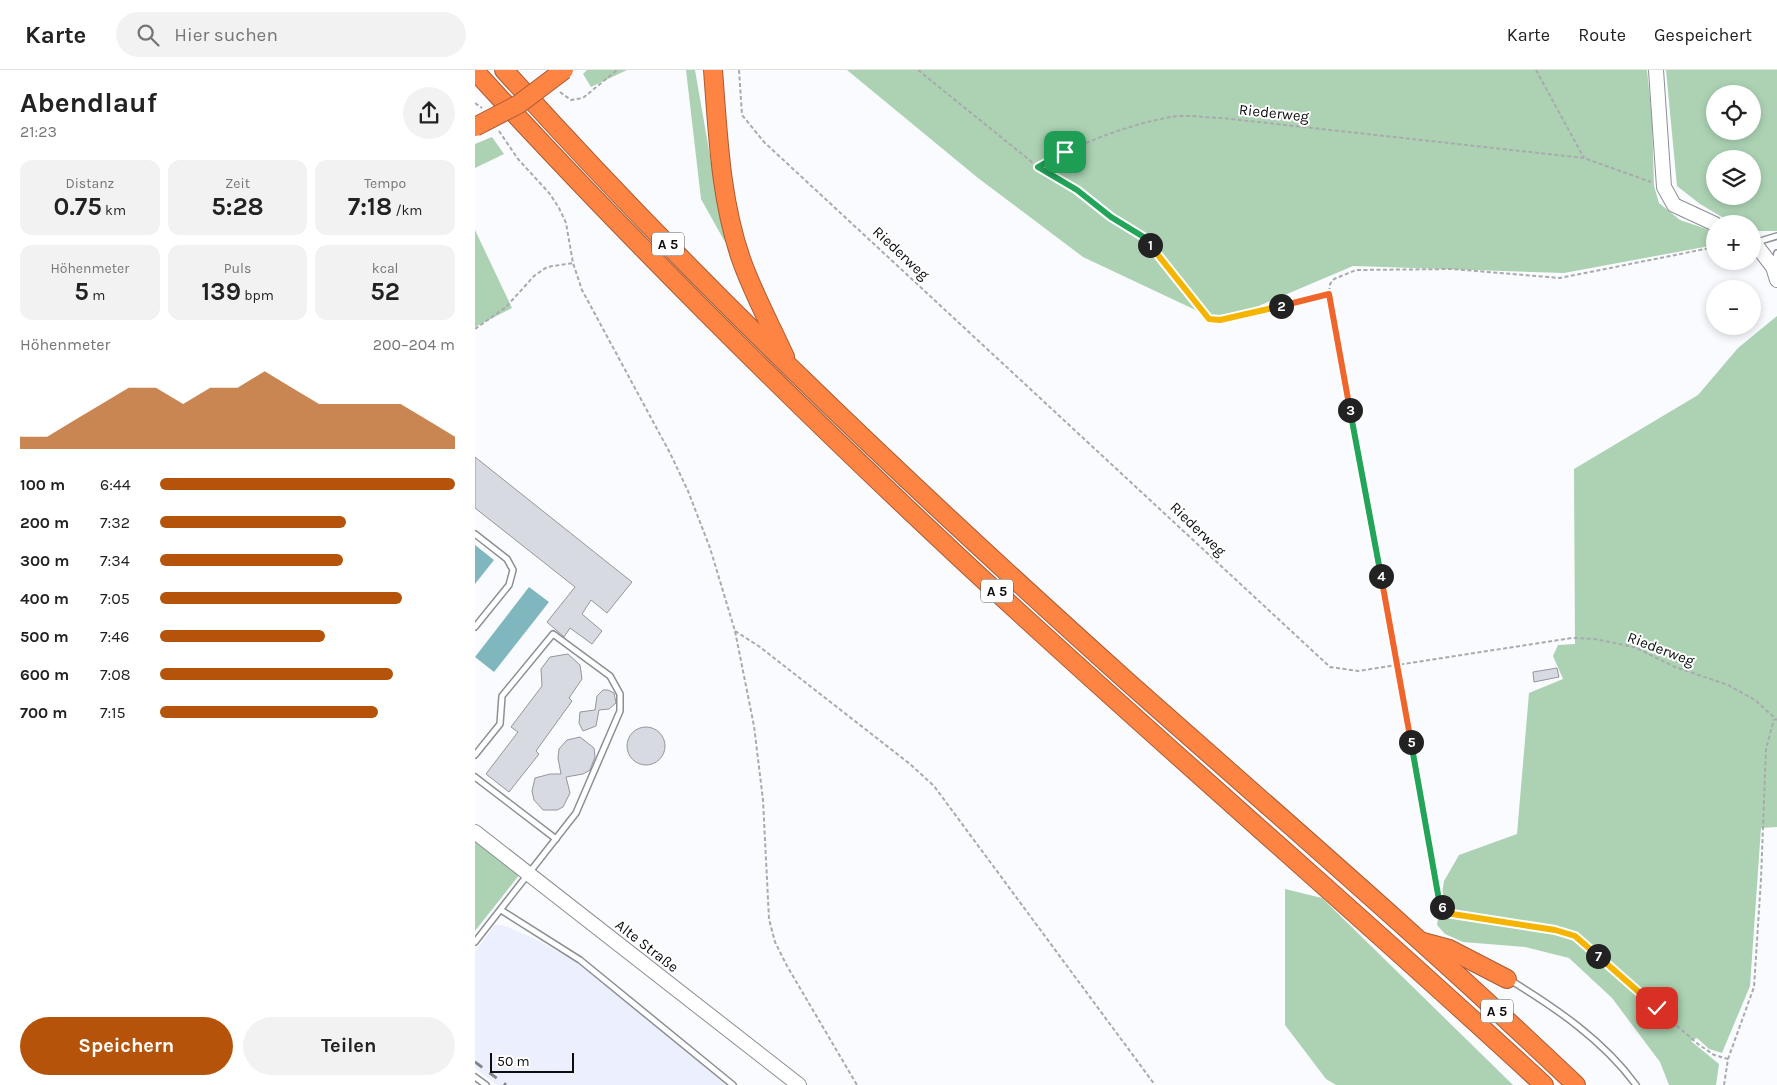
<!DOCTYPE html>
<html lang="de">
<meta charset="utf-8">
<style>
:root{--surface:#fff;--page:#f2f2f2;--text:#222;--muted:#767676;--line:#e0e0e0;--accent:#b45309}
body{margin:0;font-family:Karla,sans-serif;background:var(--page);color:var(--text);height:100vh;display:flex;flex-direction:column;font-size:19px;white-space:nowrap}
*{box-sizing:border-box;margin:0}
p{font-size:16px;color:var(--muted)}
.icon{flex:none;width:28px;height:28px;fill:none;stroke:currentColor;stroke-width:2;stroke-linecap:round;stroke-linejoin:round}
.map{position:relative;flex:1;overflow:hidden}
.details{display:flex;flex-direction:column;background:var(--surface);width:475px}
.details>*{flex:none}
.buttons{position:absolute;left:1231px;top:15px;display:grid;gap:10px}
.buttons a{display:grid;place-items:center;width:55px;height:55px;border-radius:50%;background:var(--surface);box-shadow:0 2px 8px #0003;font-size:25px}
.scale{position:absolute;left:15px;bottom:12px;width:84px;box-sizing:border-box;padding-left:5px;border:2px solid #0c0d0f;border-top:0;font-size:14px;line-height:18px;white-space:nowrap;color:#0c0d0f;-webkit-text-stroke:4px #fff;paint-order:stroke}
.pin{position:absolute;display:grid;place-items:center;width:42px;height:42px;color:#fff;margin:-21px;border-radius:10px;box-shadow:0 2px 8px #0006}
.km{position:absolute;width:25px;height:25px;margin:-12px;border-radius:50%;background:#222;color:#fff;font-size:14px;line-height:25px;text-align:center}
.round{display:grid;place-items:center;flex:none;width:52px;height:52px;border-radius:26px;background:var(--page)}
.summary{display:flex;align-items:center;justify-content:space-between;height:85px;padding:0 20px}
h1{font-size:28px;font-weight:700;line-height:38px}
.stats{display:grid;grid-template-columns:repeat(3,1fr);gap:8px;height:85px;padding:5px 20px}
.stats div{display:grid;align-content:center;border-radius:12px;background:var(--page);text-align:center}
.stats b{font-size:25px;font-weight:700}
.stats small{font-size:14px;font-weight:400}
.stats p{font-size:14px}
.chart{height:140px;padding:10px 20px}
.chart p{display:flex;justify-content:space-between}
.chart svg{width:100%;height:90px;margin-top:5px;fill:var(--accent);opacity:.7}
.cta{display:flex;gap:10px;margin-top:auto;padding:10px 20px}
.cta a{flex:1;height:58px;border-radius:30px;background:var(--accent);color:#fff;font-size:20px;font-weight:700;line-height:58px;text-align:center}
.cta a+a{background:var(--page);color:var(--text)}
ul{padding:0 20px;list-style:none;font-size:16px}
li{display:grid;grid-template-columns:80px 60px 1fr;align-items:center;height:38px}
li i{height:12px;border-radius:6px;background:var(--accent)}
header{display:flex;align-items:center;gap:30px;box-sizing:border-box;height:70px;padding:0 25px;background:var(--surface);border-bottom:1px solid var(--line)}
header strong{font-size:24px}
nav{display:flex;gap:28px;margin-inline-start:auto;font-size:18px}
.search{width:350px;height:45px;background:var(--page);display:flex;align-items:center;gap:12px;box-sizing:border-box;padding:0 18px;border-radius:28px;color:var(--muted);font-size:19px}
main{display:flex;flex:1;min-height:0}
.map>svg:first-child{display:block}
.built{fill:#ebeffe}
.forest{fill:#acd2b3;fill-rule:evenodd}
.water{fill:#80b7be}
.building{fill:#d7dae0;stroke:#93969c}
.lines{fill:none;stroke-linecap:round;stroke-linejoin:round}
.lane-casing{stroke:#8c8f95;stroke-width:8}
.secondary-casing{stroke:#8c8f95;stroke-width:16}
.highway-casing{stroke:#a95a31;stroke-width:20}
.path{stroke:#a9aaad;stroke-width:2;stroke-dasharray:4 2.5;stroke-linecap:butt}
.lane{stroke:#fff;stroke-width:5}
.secondary{stroke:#fff;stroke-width:14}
.highway{stroke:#fe8444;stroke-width:18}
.rail{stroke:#838486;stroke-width:3;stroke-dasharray:9 9;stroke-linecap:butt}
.highway-bridge-casing{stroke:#a95a31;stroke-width:20;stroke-linecap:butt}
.highway-bridge{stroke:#fe8444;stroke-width:18}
.split-1-casing{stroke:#fff;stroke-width:10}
.split-2-casing{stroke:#fff;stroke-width:10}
.split-3-casing{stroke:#fff;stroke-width:10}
.split-4-casing{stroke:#fff;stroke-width:10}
.split-5-casing{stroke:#fff;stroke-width:10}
.split-6-casing{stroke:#fff;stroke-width:10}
.split-7-casing{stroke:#fff;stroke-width:10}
.split-8-casing{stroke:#fff;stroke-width:10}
.split-1{stroke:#22a559;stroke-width:6}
.split-2{stroke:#f5b400;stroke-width:6}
.split-3{stroke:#f0652b;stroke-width:6}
.split-4{stroke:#22a559;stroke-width:6}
.split-5{stroke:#f0652b;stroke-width:6}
.split-6{stroke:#22a559;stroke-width:6}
.split-7{stroke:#f5b400;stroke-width:6}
.split-8{stroke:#f5b400;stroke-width:6}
.labels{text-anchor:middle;stroke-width:4;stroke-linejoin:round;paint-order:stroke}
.shield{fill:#fff;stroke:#555657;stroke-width:1}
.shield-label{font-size:14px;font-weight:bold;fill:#0c0d0f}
.street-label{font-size:15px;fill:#0c0d0f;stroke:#fff}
</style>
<header>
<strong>Karte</strong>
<div class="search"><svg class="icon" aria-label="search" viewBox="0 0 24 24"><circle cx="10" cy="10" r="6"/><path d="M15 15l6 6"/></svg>Hier suchen</div>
<nav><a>Karte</a><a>Route</a><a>Gespeichert</a></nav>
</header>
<main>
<section class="details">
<div class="summary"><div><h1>Abendlauf</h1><p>21:23</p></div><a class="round"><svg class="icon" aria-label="share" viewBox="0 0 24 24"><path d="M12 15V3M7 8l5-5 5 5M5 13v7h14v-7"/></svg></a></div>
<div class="stats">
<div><p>Distanz</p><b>0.75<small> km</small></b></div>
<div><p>Zeit</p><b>5:28</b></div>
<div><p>Tempo</p><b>7:18<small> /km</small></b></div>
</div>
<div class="stats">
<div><p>Höhenmeter</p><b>5<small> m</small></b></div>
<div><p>Puls</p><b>139<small> bpm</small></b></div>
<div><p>kcal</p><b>52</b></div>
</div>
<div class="chart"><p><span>Höhenmeter</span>200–204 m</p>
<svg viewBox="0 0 160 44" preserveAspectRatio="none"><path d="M0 44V38L10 38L20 30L30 22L40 14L50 14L60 22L70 14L80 14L90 6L100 14L110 22L120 22L130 22L140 22L150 30L160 38V44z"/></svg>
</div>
<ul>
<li><b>100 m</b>6:44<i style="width:100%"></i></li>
<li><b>200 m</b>7:32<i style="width:63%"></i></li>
<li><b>300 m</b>7:34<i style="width:62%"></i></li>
<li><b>400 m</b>7:05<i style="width:82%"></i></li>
<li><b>500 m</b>7:46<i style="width:56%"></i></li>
<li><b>600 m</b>7:08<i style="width:79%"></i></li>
<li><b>700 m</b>7:15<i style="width:74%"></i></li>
</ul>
<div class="cta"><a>Speichern</a><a>Teilen</a></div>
</section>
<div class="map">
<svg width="1302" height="1015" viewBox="0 0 1302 1015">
<rect width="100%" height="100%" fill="#fafbfe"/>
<path class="built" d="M20,855H28L60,869L107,895L251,1015H22L0,998V882Z"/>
<g class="forest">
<path d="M112,0H152L116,17L108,4Z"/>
<path d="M211,0H220L250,172L226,129Z"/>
<path d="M372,0H1172L1177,48L1179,116L1184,133L1205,150L1240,162V175L1089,203L878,196L746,252L608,187L503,108Z"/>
<path d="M1191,0H1302V161H1278V154H1259L1225,134L1202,116ZM1240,24H1278V61H1240ZM1240,89H1278V126H1240Z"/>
<path d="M17,67L29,84L0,98V74Z"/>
<path d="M0,160L37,238L0,257Z"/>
<path d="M1302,246V757L1286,758L1275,916L1247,983L1234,979L1222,968L1216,971L1244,994L1241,1015H1194L1185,992L1137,928L1094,888L1050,877L988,872L970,864L962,855L969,811L984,785L1042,764L1054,623L1088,609L1078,586L1083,575L1100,574L1099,399L1223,325L1263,278Z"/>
<path d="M0,770L45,804L0,861Z"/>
<path d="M810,819L847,828L1038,1015H861L851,1009L810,955Z"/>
</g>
<g class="water">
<path d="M0,475L19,490L0,514Z"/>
<path d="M54,517L74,532L19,602L0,587Z"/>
</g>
<g class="building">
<path d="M0,387L157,512L132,543L116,530L107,544L127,561L117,574L95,558L89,567L72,552L100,517L0,438Z"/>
<path d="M93,584L105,595L107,609L94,628L97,631L61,681L64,684L34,722L11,704L43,662L36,657L67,616L66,599L75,587Z"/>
<path d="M1082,598L1084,607L1059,612L1058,602Z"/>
<path d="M128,620H133L139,623L141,633L134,639L124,640L121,656L108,661L104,653L105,642L120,640L122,626Z"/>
<circle cx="171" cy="676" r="19"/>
<path d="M105,667L119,678L120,687L115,700L108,704L91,707L95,723L88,737L82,740H68L59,730L57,721L60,708L75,704H86L83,688L84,679L92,670Z"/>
</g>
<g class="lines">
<defs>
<g id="lane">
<path d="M1282,172L1302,166"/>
<path d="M1299,194L1302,183"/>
<path d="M0,464L32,489L38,500L34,515L0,557"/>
<path d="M0,685L25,654L27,626L78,564L135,606L145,624V641L101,743L0,872"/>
<path d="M0,707L81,769"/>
<path d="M26,840L105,890L258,1015"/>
<path d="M1035,910C1081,938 1129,971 1161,1015"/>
<path d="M0,1007L11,1015"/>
</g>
<g id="secondary">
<path d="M1181,0L1189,117L1199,135L1240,154"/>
<path d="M1278,171L1298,197L1302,210"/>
<path d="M0,762L324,1015"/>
</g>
<g id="highway">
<path d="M29,0C224,217 437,418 654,613C804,746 956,877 1101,1015"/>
<path d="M238,0C243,63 245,128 266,189C278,223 295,254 310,287"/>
<path d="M0,1C155,170 318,332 486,489C677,667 877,837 1069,1015"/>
<path d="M948,872L974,879L1032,909"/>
</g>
</defs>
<use href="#lane" class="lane-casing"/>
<use href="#secondary" class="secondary-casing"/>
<use href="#highway" class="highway-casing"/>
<g class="path">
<path d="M264,0L267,45L289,72L855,597L883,601L1097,568L1120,569L1159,577L1200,597L1253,615L1280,630L1302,650"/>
<path d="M443,0L563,97C603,74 651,55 696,47C712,44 731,48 747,48L1109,88L1176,112"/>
<path d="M1061,0L1109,88"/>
<path d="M85,22L96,30L108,28L142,0"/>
<path d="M0,33L7,38"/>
<path d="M24,61L43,89L75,124L84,138L91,153L98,193L107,220L195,383L213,421L235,478L260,561L279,656L288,730L294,849L300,872L312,896L382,1015"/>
<path d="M564,97L602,120L636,147L667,166L734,249L745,250L854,224"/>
<path d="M1240,177L1085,208L977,199L881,200L859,209L855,214L854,224L964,831L971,843L1080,860L1099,866L1223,974L1239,985L1253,989"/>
<path d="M0,259L31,237L59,206L72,197L98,193"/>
<path d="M260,561L285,577L435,694L459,716L680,1015"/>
<path d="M1249,1015L1253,989L1279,917L1286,809L1291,679L1299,649"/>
</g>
<use href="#lane" class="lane"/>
<use href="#secondary" class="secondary"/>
<use href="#highway" class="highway"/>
<path class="rail" d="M0,992L31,1015"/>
<defs>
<path id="highway-bridge" d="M0,57L44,34L89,0"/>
</defs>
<use href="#highway-bridge" class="highway-bridge-casing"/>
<use href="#highway-bridge" class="highway-bridge"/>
</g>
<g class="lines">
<defs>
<path id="split-1" d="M590,82L563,97L602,120L636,147L667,166L675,175"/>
<path id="split-2" d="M675,175L734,249L745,250L806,236"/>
<path id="split-3" d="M806,236L854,224L875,340"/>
<path id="split-4" d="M875,340L906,506"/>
<path id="split-5" d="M906,506L936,672"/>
<path id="split-6" d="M936,672L964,830L967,837"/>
<path id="split-7" d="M967,837L971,843L1080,860L1100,866L1123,886"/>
<path id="split-8" d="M1123,886L1182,938"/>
</defs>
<use href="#split-1" class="split-1-casing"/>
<use href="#split-2" class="split-2-casing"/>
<use href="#split-3" class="split-3-casing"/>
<use href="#split-4" class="split-4-casing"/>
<use href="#split-5" class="split-5-casing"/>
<use href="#split-6" class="split-6-casing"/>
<use href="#split-7" class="split-7-casing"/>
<use href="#split-8" class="split-8-casing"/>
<use href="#split-1" class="split-1"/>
<use href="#split-2" class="split-2"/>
<use href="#split-3" class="split-3"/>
<use href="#split-4" class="split-4"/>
<use href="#split-5" class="split-5"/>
<use href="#split-6" class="split-6"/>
<use href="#split-7" class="split-7"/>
<use href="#split-8" class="split-8"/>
</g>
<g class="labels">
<g class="shield">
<rect x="177" y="162.5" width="32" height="23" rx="4"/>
<rect x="506" y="509.5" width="32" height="23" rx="4"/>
<rect x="1006" y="929.5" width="32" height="23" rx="4"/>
</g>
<g class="shield-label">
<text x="193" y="179">A 5</text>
<text x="522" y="526">A 5</text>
<text x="1022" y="946">A 5</text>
</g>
<g class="street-label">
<text transform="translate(799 43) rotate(6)" y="5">Riederweg</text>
<text transform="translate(426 183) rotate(43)" y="5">Riederweg</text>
<text transform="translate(723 459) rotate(44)" y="5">Riederweg</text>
<text transform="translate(1186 579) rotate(21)" y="5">Riederweg</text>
<text transform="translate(172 876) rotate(38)" y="5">Alte Straße</text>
</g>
</g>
</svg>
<div class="buttons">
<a><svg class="icon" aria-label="locate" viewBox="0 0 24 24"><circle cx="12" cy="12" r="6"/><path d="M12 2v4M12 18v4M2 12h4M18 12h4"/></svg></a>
<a><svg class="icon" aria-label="layers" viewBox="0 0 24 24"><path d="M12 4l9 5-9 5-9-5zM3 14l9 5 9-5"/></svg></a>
<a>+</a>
<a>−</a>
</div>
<div class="scale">50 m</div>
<div class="pin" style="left:590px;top:82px;background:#1e9e55"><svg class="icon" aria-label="arrive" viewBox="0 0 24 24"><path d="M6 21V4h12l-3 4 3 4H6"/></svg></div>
<div class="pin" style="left:1182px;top:938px;background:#d93025"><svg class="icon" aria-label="check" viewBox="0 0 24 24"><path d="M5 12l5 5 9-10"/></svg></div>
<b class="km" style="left:675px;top:175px">1</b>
<b class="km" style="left:806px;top:236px">2</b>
<b class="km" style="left:875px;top:340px">3</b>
<b class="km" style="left:906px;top:506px">4</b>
<b class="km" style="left:936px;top:672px">5</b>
<b class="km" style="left:967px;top:837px">6</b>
<b class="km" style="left:1123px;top:886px">7</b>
</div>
</main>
